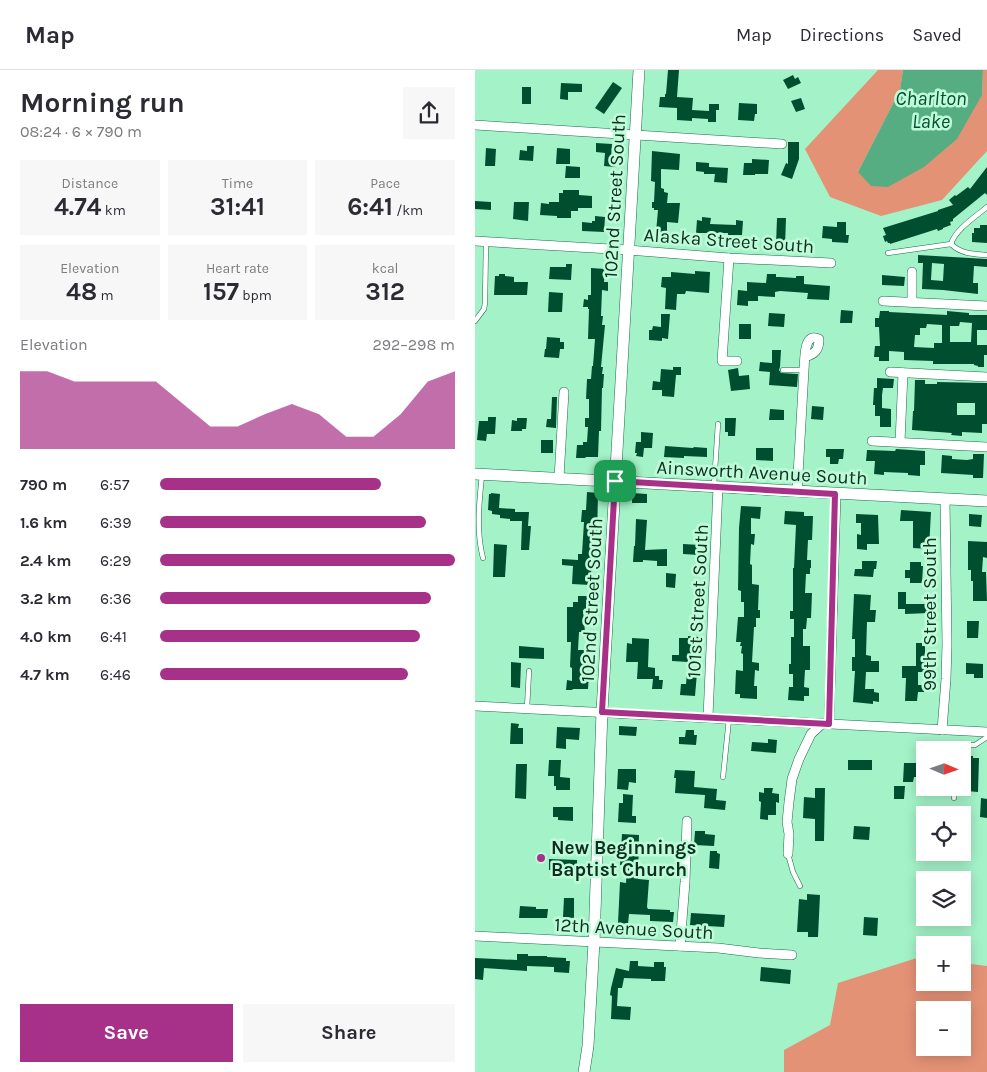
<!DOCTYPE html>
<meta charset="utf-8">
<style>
:root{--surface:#fff;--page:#f7f7f7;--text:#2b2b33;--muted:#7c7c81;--line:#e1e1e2;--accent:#a73188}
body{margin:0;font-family:Karla,sans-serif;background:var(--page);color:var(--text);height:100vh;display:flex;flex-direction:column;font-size:19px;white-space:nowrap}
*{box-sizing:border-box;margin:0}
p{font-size:16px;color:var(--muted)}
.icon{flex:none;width:28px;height:28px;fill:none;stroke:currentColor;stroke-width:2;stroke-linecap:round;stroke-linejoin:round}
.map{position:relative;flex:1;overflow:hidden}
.sheet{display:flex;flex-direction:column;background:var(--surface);width:475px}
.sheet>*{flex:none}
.needle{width:32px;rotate:92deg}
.tools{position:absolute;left:441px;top:671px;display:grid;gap:10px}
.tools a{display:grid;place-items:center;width:55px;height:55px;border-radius:0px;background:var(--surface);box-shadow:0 2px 12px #0003;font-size:25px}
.pin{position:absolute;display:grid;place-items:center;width:42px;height:42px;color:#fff;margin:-21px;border-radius:10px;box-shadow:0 2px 8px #0006}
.round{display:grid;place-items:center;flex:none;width:52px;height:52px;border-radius:0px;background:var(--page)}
.summary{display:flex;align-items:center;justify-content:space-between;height:85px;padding:0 20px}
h1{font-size:28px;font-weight:700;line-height:38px}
.figures{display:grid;grid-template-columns:repeat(3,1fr);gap:8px;height:85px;padding:5px 20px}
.figures div{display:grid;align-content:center;border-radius:0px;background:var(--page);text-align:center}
.figures b{font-size:25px;font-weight:700}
.figures small{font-size:14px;font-weight:400}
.figures p{font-size:14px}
.chart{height:140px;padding:10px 20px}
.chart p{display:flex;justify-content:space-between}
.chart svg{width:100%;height:90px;margin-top:5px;fill:var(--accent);opacity:.7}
.action{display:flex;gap:10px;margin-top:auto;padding:10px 20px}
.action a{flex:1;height:58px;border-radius:0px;background:var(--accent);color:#fff;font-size:20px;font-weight:700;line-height:58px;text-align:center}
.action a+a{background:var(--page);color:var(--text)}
ul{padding:0 20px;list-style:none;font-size:16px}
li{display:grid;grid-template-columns:80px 60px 1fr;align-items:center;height:38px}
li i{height:12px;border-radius:6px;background:var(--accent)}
header{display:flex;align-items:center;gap:30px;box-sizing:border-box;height:70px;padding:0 25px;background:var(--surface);border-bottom:1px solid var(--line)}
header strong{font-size:24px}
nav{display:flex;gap:28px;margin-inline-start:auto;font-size:18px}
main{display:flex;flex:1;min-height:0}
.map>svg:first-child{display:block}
.forest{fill:#e49276;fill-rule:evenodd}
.water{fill:#56ad82}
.building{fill:#004e30;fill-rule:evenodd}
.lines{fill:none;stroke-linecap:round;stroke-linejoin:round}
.service-casing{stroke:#196d49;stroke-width:5.5}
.minor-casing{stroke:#196d49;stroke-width:10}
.tertiary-casing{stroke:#196d49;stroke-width:12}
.service{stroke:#fff;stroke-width:4.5}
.minor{stroke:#fff;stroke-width:9}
.tertiary{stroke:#fff;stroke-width:11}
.route-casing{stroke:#fff;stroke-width:10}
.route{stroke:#a73188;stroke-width:6}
.poi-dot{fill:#a73188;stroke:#befcd9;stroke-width:2}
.labels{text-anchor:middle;stroke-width:5;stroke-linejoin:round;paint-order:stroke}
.street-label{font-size:19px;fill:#0e2f1f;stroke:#befcd9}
.poi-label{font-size:19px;font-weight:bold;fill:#0e2f1f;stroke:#befcd9;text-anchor:start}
.water-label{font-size:20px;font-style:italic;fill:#064e32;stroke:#befcd9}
</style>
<header>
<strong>Map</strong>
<nav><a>Map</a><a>Directions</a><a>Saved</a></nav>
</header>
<main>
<section class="sheet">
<div class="summary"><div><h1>Morning run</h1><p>08:24 · 6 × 790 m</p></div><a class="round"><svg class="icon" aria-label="share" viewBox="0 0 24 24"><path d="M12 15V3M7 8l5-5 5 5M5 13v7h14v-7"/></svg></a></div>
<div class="figures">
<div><p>Distance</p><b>4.74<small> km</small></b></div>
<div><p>Time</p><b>31:41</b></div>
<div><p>Pace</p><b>6:41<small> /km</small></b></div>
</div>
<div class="figures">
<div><p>Elevation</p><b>48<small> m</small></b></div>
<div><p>Heart rate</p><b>157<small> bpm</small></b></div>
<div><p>kcal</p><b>312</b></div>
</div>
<div class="chart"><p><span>Elevation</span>292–298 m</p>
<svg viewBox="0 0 160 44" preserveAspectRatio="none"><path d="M0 44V6L10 6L20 11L30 11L40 11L50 11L60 22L70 33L80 33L90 27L100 22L110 27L120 38L130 38L140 27L150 11L160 6V44z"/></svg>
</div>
<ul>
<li><b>790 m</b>6:57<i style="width:75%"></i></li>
<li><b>1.6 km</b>6:39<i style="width:90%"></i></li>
<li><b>2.4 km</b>6:29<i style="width:100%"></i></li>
<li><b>3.2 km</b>6:36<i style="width:92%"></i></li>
<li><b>4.0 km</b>6:41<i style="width:88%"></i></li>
<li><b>4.7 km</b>6:46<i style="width:84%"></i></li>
</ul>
<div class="action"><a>Save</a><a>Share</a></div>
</section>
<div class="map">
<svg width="512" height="1002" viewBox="0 0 512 1002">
<rect width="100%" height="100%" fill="#a4f3c8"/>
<g class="forest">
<path d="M403,0H428L425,20L383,102L507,25L508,0H512V81L467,130L406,146L355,127L330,79Z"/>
<path d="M445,887L450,888V912H488V893L512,896V1002H309V980L355,955L363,913ZM450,940H488V978H450Z"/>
</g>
<path class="water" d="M428,0H508L507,25L482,69L449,97L413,117L396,116L383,102L425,20Z"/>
<g class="building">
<path d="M193,0H204L202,27L218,28L217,40L234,41V34H244V40H241V52H233V49L217,48V51L202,50V38L184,37L185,27H190V24H191Z"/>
<path d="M318,5L320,9L323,7L326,13L313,19L308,10Z"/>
<path d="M138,12L147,18L129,44L120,38Z"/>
<path d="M86,13L107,14V22H93V30L85,29Z"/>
<rect x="47" y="17" width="9" height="17"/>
<path d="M326,28L330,39L321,42L316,31Z"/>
<path d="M264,33L282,34V44H280L279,51L263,50Z"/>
<path d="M313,72H324V89L317,109L306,105L311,93L313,94Z"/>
<path d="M121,73L137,74L136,87L141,88L140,97L129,96L130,83L121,82Z"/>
<path d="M52,76H59L58,91L44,90L45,80L52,81Z"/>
<path d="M11,78L21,79L20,96H10Z"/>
<path d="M82,78L95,79V94H81Z"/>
<path d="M177,81L205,84L204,100L186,99V118L189,119V122L193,123L192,133H205L203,153L192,152V162H181L183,140H179V138H177V132H179L180,112L176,111Z"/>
<path d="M277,89L294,90L293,104H280V105H268L269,93H277Z"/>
<path d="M221,92L234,93V97L253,98L252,113L239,112L240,104H229V102L221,101Z"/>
<path d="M91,96L105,97V108H90Z"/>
<path d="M512,97V125L510,123L478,149V151L475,152L476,155L468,158V159L463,161L462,159L415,174V173H413L412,171L410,172L408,166L411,165L408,158L463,141V140L478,135L474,130L480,125L481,126L493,117L495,119Z"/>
<path d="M88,120H104V125L117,126V138H103V141H96V148H82V146L65,145L66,133L74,134V132H84V123H88Z"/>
<path d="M0,131L16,132V140L0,139Z"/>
<path d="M39,132H54L53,151L38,149Z"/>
<path d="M120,146L130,147L129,162L107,161V152L117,153V151H120Z"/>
<path d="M227,147L236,148L235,154L261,155V150L268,151L267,165H253V163H221L222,150L227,151Z"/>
<path d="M302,148H311L310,176L301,175Z"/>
<path d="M362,152H371V165H374L373,173L357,172V169L347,168L348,156L362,157Z"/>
<path d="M505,155H512V173L497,172V163H499V158H505Z"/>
<path d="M443,185L512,189V197L499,196L498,213H503V224L468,220L447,219L448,193H443ZM457,193L469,194L468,211L456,210Z"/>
<path d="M91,194H97L96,210L74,209L75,197H91Z"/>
<path d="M116,198L130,199L129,212H133V221L127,220L126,246H128L127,255H130L126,297H128L127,304H129L128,318H127L126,361H124L123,387H111L110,388H101L102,375H108V372H112L113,357H110V348H114V329H111L112,309H116L117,296H118L120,269H113L114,239H113V237H108L109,229L113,230V225H116Z"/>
<path d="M220,201L235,202L234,223L211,221L210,224H202L201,240L190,239L191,218L186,217L187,207H196V202L220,204Z"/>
<path d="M24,204H30V206L39,207V212H53L52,225H19L20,206H24Z"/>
<path d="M292,204H301V207H305L321,208V206H329V214L355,216L354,230L332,229L333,223L305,221L300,222V227L283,226V231H273V236L262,235L263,220L272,221V212L291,213Z"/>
<path d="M407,205L430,207L429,216L407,215Z"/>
<path d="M74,222L88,223L87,242H73Z"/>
<path d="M366,240L378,241L377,253H365Z"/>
<path d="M405,241H414V242L472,245V241L494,243V245H512V260H502V275H512V285H509V297H503V296L499,295V294H458V291L429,290V282L414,281V291H404V287H399L400,276H405L404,257H400V248H404ZM485,252L497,253L496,272H475V256H484ZM452,254L467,255V273H459V278L439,277L440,265H445V258H451Z"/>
<path d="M294,243L310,244L309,257L293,256Z"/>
<path d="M186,244H195L193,269L187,268V271L174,270V260H177L178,256L186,257Z"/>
<rect x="264" y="254" width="12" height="15"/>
<path d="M72,267L85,268V272H89V279H85L84,288L69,287L70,279H71Z"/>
<path d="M297,280H306L305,297L304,300L306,303L323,304L322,317L294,315L295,302L284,301L285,292L297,293Z"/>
<path d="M198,297H206V305H201L199,327L187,326V320H177L178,311L185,312L186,299L198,300Z"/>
<path d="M263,298L264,306L274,305L275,319L256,321L253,300Z"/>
<path d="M402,308L419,309L418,318H408L407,325V338L416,339V357H405V346H400V335H398L399,318H402Z"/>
<path d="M440,310H450V314H462V312L512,313V354H507V363L487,362V366L476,365L477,363L437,360L438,341H439ZM482,333H500V345H482Z"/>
<path d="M77,327H82L81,358L71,357L72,349H76Z"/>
<path d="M337,336L349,337L348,350L336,349Z"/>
<path d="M295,339L309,340V350H294Z"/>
<path d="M13,347H21L20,364H12L11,371L2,370L4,351H13Z"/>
<path d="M42,348H52L51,359H47V361H36L37,350L42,351Z"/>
<path d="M250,348H261L260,366H253V362H250Z"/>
<path d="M166,362L178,363L177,378H169L168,387L161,386L162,383H160L161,372H166Z"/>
<rect x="66" y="370" width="12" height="13"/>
<path d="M190,376L218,378L219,377L232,378V387L209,386V388L189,387Z"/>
<path d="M281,378H298V391L281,390Z"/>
<path d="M351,379H369L368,389H364L363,394H355V387H351Z"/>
<path d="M421,379L450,381V395H445V406L433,405V403L409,402V405L399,404L400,391H391L392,380L420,381Z"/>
<path d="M498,384H509L508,408H498V405L466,403L467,385L477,386V389L492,390L498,389Z"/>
<path d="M112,422L123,423L122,469L119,468L115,515L97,514L98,496L87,495V489L103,490V484H107L109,452H106L107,440H111Z"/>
<path d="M16,423L25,424L24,438L40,439V442H54L53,456H56L54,480H46L47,451H35V449L25,448V445L17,444V441L13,440L14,424H16Z"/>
<path d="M157,423L172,424V433H157Z"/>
<path d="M266,436L286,437L285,449L276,448V464H280L279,475L276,474L275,494L277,495V514L284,515L283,540H285V548H281V557H279L277,592L284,593V601L280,600L279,616H282V629L265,628V624H260L261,600L268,601V584L266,583L267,576H265L266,572H261L263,547H269V532H266V521L263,520L264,458Z"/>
<path d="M426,440L456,442L454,479L438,478V451H425Z"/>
<path d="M310,441L329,442V446H338L337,470H333L332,490H336V498H335V504H331L330,523H337L336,548H332L331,559H328V576H335V600H330L329,617L334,618V626H329V631L313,630L314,617H318V604H314V594H316V567H319V549H315V541H318V498H319L321,455L309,454Z"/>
<path d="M381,444L403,445L404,474H392V480L382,479V464L386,465V453H381Z"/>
<path d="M494,444L507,445L506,457L494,456Z"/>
<path d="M161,449L172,450L170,480L192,479V496H182V491L168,490V492H158L159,476H160Z"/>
<path d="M493,471L512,472V488L508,487L507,502H511L512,531H498V511H496V500H493Z"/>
<path d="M19,474L32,475L30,507H18Z"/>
<path d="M208,474L225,475L224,485L208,484Z"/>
<path d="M387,491H402L401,499H399L398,507L379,506L380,499H387Z"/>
<path d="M435,492H446V496H448L447,513H435V508H430V500H435Z"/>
<path d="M191,503L201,504L200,518L191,517Z"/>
<path d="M423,522H431V534H454V543L430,544V539H423Z"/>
<path d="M379,524L396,525L395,540H401L400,552H392L391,585L396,586V591H404V602H391L390,619H399V622L404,623V632L398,631V634L378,632L380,601H377V587H380V569H377Z"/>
<path d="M103,526H112L111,540H108L110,562H104L103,580H110L109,604H114L113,619H98L97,620H91L92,610L97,611V598L95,597L96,572H92V537H98V532H103Z"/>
<path d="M492,551H504L503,568H492Z"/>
<path d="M213,566L224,567L223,584H213V592L197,591V585H204V568H213Z"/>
<path d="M157,568L174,569L173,597L180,598V606H184V610H188L187,619H177L178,609H162L163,592H151L152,573L157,574Z"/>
<path d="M441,573H447V576H450V602H443V615H450L449,622H443L442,631H430L431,608H427V596H441Z"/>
<path d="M44,576L69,578V589L44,588Z"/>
<path d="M36,592L46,593L45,618L36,617Z"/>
<path d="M491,593L508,594V608H499V604H491Z"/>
<path d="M212,603H222L220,626L205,625L206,614H211Z"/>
<path d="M36,653L44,654L43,658H48V674H35Z"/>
<path d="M144,656L162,657L161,666L144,665Z"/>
<path d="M82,657L105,658L104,670L91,669V679L81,678Z"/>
<path d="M211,660H219V665H222L221,675L204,674V667H210Z"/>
<path d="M293,669L302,670L301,683L276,681L277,672L293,673Z"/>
<path d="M492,686H498V688H504L503,722L492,721V715H488V703H492Z"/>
<path d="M74,690H86L85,707L95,708V720H81V716H79V706H73Z"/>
<rect x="373" y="690" width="24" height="10"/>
<path d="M429,693H446L445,707H439L438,712H428Z"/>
<path d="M41,694H52L51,729L40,728Z"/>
<path d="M143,699H161V713L154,712L153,720L142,719Z"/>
<path d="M200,700L220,701L219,717L242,719L241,730L251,731L250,740L229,738L230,725L200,723L201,708H199Z"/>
<path d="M419,716H430L429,729H419Z"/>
<path d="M289,718H298L297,723L304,724V733L301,732V745H293V750L285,749L286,732L284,731V722L289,723Z"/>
<path d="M340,718H350L349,771H340V749L328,748L329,727L340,728Z"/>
<path d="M148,724L158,725L157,746H161V753L143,752L144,733H148Z"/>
<path d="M506,728L512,729V748L505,747Z"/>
<path d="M78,737H98V751L83,750V747H78Z"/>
<path d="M379,756L395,757L394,770L378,769Z"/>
<path d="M220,761H230V764L240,765L239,776L219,775Z"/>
<path d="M147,764L164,765L163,809L174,810L172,837L173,839L195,840V842H199L198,852L175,851V845L154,844L153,854L143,853L145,812L151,813L152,796L145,795Z"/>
<path d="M235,781H242V783L245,784L244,799L234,798Z"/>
<path d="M74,789L102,790V801L74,800Z"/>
<path d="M332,824L345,825L343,867H333V862H322L324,829L332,830Z"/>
<path d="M89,828H99V848L88,847Z"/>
<path d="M45,836L61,837V839H73L72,848H44Z"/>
<path d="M216,843L250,845L249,857L215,855Z"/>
<path d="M389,847L403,848L402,866L388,865Z"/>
<path d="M42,884H53V886H72V887L91,888V891H95L94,903L79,902V897L52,896V901L9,898L8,910L0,909V888L42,890Z"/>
<path d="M155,891H163V896L179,897V892H189V897H191L190,911H176V909L149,908L147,918H143L142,936L156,937L155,950L136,949L137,926L135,925L136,918L141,898L154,901Z"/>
<path d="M286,897L316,900L315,914L285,911Z"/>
</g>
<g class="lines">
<defs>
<g id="service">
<path d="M476,174C480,160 500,147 512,137"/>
<path d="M476,174C486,184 499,184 512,185"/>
<path d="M413,183L476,174"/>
<path d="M0,251L9,239L10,233L11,172"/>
<path d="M308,300H329"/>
<path d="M7,405C4,433 1,461 8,488"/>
<path d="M239,415L243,354"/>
<path d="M52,638L54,601"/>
<path d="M478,680L485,675H500L512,667"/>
<path d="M248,707L254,649"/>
<path d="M479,728V718"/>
<path d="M313,784L318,802L325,816"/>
</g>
<g id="minor">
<path d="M0,55L307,74"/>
<path d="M0,171L153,180L254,188L356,193"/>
<path d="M254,188L247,291H262"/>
<path d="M408,231L512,236"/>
<path d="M437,232V202"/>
<path d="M415,302L512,307"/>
<path d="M397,371L512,377"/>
<path d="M425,372L428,303"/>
<path d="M84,408L89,322"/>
<path d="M322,422L329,300C330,291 328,261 344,269C344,280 340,284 330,287"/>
<path d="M0,636L512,662"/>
<path d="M233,647L243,417"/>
<path d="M354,654L361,424"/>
<path d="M467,660L471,609L472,574L470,429"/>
<path d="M313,784L314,764L312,752L314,732L317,709L324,689L336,664L348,653"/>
<path d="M0,866L243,878L284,883L317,885"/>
<path d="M205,876L210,812L212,751"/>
</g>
<g id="tertiary">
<path d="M0,404L512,431"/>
<path d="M109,1002L113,976L119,872L127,641L164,0"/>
</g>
</defs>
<use href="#service" class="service-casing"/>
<use href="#minor" class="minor-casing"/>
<use href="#tertiary" class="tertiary-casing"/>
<use href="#service" class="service"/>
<use href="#minor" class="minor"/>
<use href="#tertiary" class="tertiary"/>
</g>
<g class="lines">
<defs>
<path id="route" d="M140,411L360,424L354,654L127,642Z"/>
</defs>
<use href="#route" class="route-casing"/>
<use href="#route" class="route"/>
</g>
<circle class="poi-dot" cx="66" cy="788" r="5"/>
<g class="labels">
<g class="street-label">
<text transform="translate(139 126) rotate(-87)" y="7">102nd Street South</text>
<text transform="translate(254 170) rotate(4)" y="7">Alaska Street South</text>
<text transform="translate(287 402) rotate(3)" y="7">Ainsworth Avenue South</text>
<text transform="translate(116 530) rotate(-87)" y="7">102nd Street South</text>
<text transform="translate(222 531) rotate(-87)" y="7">101st Street South</text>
<text transform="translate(454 544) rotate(-90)" y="7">99th Street South</text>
<text transform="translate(159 858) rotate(3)" y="7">12th Avenue South</text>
</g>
<g class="poi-label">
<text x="76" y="784">New Beginnings<tspan x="76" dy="22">Baptist Church</tspan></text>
</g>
<g class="water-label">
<text x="456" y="35">Charlton<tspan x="456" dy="23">Lake</tspan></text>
</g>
</g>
</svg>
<div class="tools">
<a><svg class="needle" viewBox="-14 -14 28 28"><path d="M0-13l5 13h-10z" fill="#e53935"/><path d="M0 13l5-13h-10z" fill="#7c7c81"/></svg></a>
<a><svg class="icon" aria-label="locate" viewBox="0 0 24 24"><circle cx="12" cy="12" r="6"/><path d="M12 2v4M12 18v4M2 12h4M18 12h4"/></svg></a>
<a><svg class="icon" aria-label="layers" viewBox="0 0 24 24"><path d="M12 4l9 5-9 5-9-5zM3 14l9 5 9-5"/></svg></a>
<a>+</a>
<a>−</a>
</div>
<div class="pin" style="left:140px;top:411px;background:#1e9e55"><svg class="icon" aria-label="arrive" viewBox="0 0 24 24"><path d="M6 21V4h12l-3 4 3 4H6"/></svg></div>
</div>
</main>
